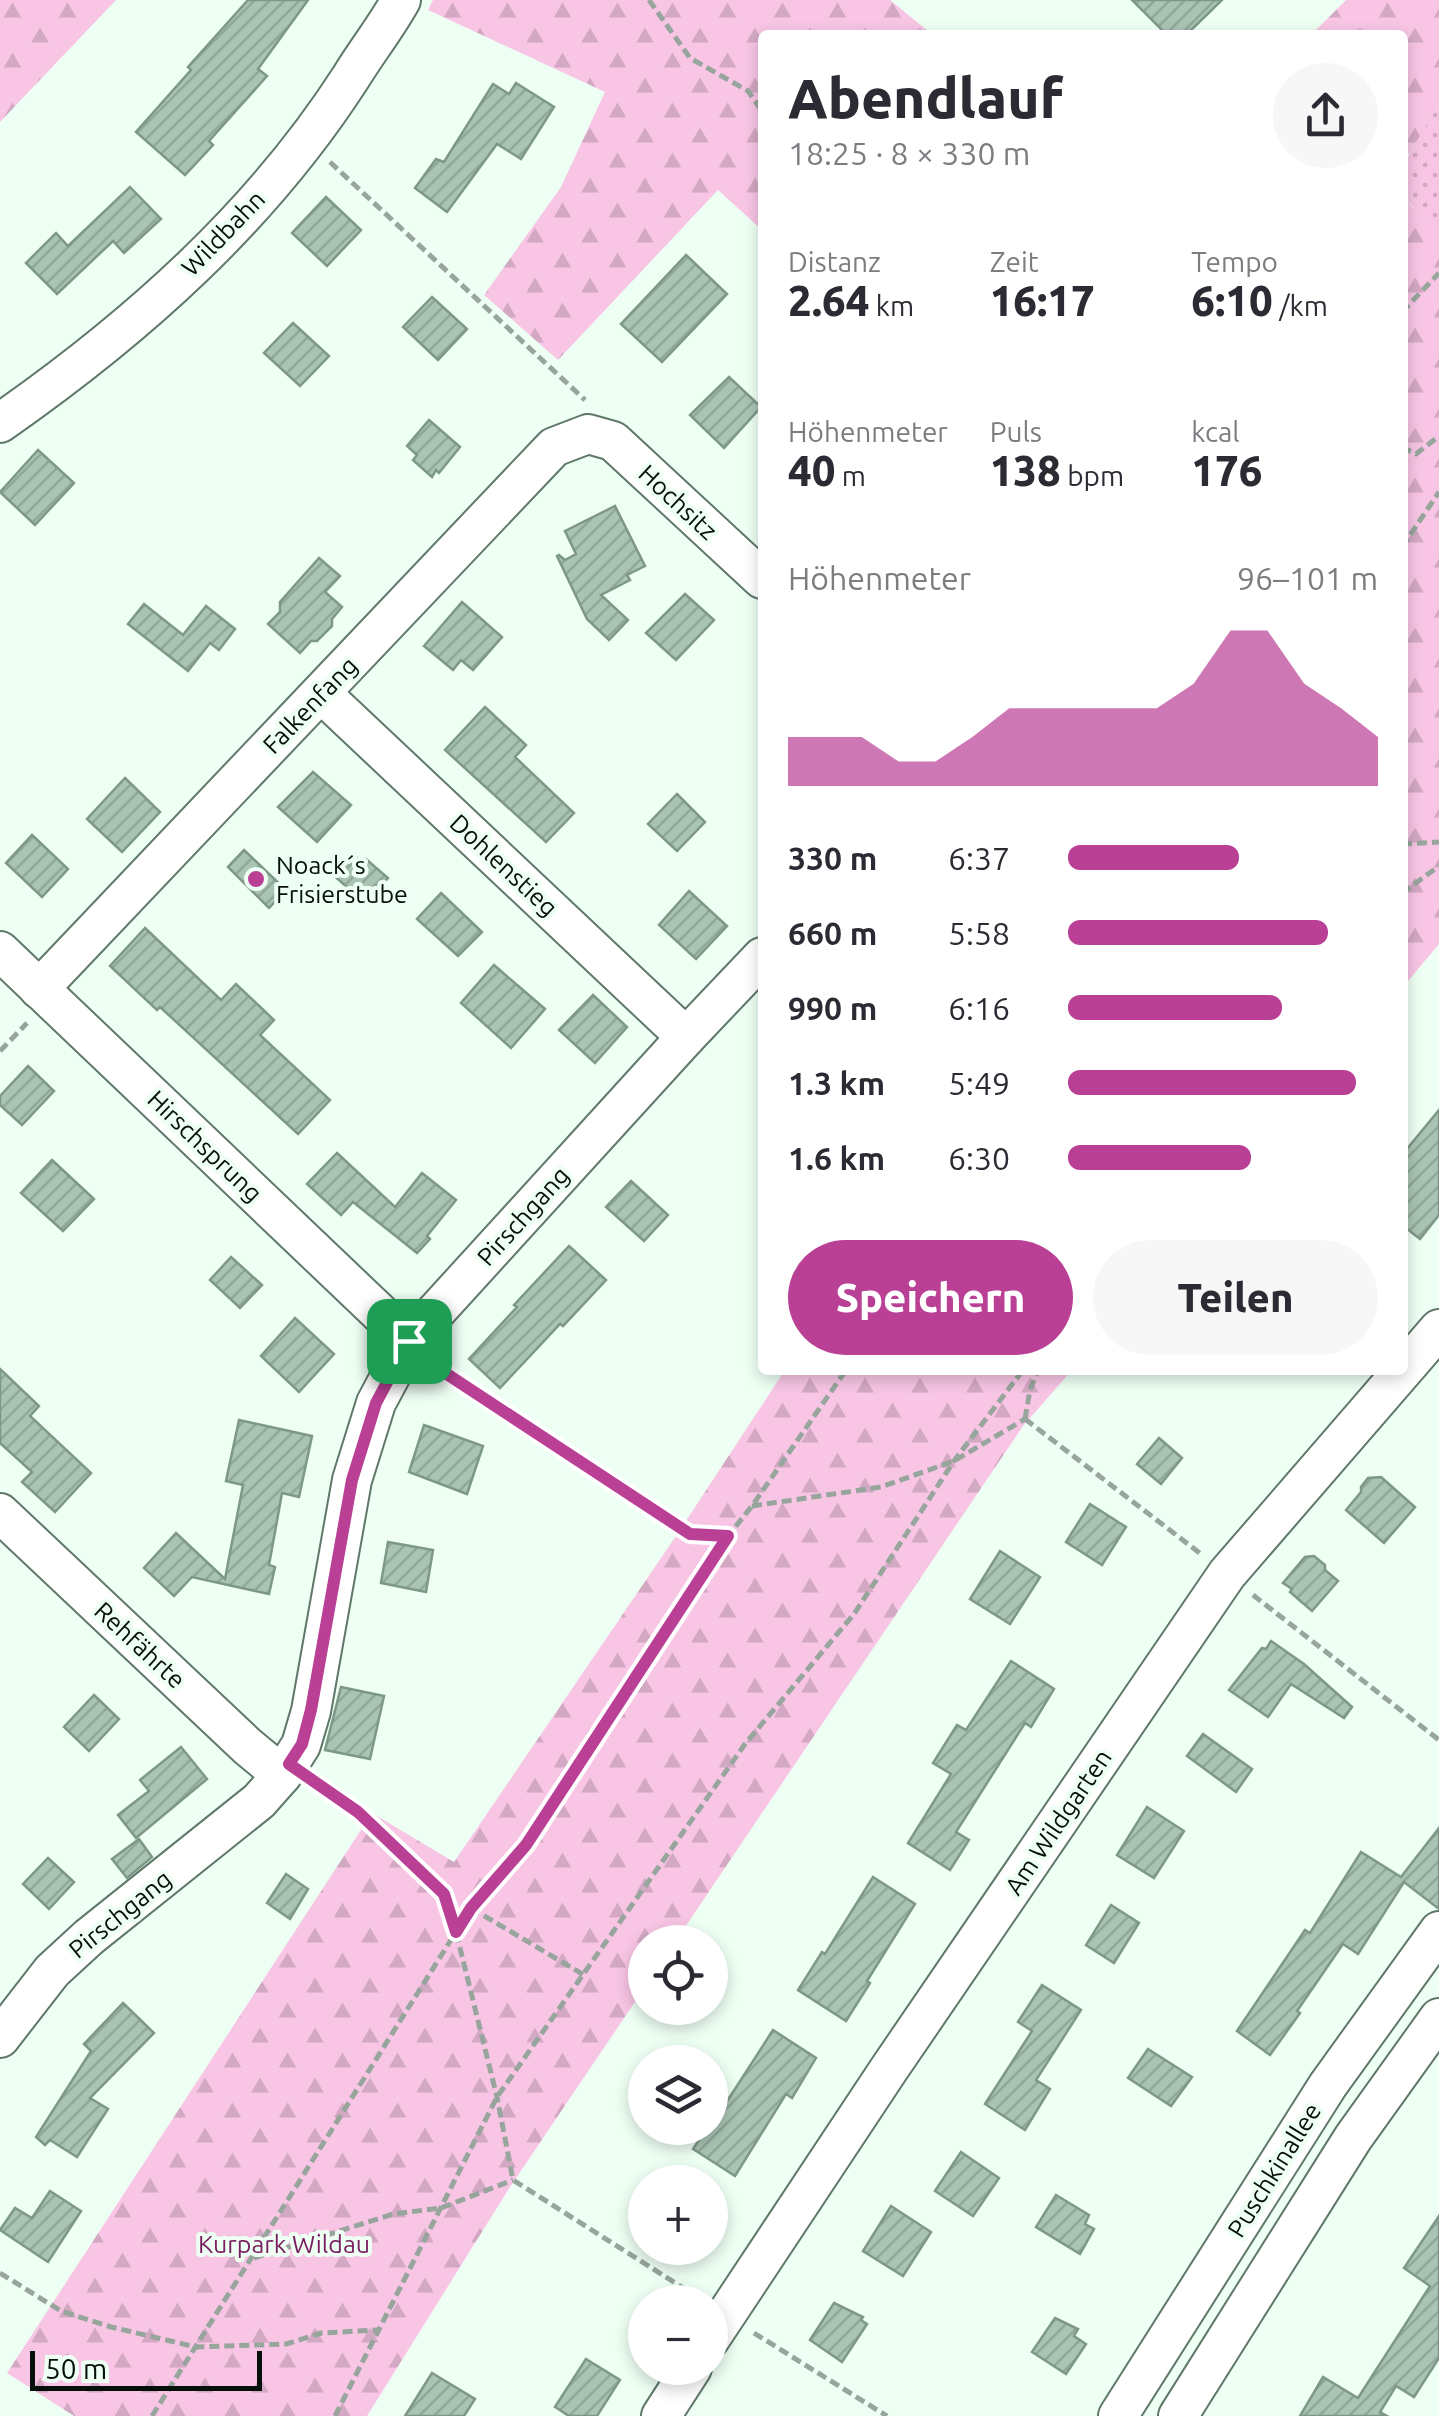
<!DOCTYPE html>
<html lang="de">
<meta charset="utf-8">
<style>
:root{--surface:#fff;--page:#f7f7f7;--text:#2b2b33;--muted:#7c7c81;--accent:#b94095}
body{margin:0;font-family:Ubuntu,sans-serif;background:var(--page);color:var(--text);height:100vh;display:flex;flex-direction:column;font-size:38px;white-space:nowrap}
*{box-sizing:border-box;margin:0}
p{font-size:32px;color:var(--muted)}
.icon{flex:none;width:55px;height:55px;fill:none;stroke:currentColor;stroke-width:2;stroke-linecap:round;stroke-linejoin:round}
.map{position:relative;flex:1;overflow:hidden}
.details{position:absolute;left:758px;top:30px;width:650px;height:1345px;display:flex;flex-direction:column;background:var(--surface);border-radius:10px;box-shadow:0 5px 15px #0003}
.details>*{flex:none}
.buttons{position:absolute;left:628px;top:1925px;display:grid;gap:20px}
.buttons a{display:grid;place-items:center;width:100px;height:100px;border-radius:50%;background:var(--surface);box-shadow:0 5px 15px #0003;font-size:50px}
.scale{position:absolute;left:30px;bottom:25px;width:232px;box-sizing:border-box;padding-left:10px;border:5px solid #060f0a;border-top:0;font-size:28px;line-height:35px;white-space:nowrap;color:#060f0a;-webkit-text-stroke:8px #eefff4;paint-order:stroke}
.pin{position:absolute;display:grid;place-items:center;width:85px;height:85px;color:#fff;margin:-42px;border-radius:20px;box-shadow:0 5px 15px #0006}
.round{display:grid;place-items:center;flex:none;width:105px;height:105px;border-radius:52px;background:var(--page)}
.head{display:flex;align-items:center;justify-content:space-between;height:170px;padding:0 30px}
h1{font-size:55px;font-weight:800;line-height:75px}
.metrics{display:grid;grid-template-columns:repeat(3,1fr);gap:15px;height:170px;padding:10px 30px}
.metrics div{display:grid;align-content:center}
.metrics b{font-size:42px;font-weight:800}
.metrics small{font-size:28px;font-weight:400}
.metrics p{font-size:28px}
.chart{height:280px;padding:20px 30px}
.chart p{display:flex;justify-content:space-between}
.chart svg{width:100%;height:180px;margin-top:10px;fill:var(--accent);opacity:.7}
.button{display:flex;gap:20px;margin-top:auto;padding:20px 30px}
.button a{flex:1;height:115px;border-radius:60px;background:var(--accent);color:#fff;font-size:40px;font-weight:800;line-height:115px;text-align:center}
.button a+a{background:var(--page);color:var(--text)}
ul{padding:0 30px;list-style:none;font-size:32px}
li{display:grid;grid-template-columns:160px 120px 1fr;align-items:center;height:75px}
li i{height:25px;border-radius:12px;background:var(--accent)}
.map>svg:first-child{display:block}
.grass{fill:url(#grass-dots)}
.forest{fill:url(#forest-firs)}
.building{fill:url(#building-hatch);stroke:#7e9888;stroke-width:2.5}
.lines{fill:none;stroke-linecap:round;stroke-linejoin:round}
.minor-casing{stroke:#5f7869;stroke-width:42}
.path{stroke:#97a59c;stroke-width:5;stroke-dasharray:10 5;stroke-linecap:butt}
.minor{stroke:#fff;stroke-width:38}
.route-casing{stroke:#fff;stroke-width:20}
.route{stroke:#b94095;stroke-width:12}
.poi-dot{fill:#b94095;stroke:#eefff4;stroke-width:4}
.labels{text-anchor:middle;stroke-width:8;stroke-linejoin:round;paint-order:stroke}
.street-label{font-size:25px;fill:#060f0a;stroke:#eefff4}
.poi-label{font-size:25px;fill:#060f0a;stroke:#eefff4;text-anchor:start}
.park-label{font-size:25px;fill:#791e5f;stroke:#eefff4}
</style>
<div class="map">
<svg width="1439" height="2416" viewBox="0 0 1439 2416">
<defs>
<pattern id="grass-dots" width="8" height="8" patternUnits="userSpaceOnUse" patternTransform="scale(2.5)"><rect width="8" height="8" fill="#f8c5e5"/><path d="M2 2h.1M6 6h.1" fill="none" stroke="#d3a8c3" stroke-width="1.8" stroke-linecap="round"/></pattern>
<pattern id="forest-firs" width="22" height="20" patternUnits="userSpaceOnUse" patternTransform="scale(2.5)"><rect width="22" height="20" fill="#f8c5e5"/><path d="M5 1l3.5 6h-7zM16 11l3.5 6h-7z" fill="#d3a8c3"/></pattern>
<pattern id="building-hatch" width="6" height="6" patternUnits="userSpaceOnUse" patternTransform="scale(2.5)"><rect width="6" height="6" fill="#a9c4b4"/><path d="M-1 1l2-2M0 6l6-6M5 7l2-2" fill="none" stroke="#90a799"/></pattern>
</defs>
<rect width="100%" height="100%" fill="#eefff4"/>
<path class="grass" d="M1439,105V229C1431,222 1421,216 1414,208C1384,177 1422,133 1439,105Z"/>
<g class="forest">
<path d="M0,0H116L0,122Z"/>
<path d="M433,0H890L933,35H762V230L718,190L558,360L484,295L561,187L605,92L428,10Z"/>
<path d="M1346,0H1439V105L1408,155L1403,175L1402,35H1311Z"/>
<path d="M1402,183L1410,205L1439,229V944L1403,987Z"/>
<path d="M785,1370H1072L1023,1426L675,1942H645V1987L510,2187L367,2416H74L7,2373L372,1813L454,1862L678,1533Z"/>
</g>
<g class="building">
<path d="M248,0H308L258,69L267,76L209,141L213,145L185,175L136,132L191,70L188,67Z"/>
<path d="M1132,0H1222L1186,35H1167Z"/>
<path d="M516,83L554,107L521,159L497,144L447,212L415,188L436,159L444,162L493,84L509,94Z"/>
<path d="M130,187L161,219L124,253L113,241L57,294L26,263L56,233L68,246Z"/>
<path d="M326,197L361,230L327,266L292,233Z"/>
<path d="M686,255L727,294L662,362L621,324Z"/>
<path d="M432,297L467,329L438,360L403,327Z"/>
<path d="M293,323L329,356L300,386L264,353Z"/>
<path d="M729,377L761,407L724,448L690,415Z"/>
<path d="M429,420L460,447L439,473L436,470L432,477L413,460L417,455L407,446Z"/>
<path d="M38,450L74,483L35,525L0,492Z"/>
<path d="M615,506L645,566L627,575L630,580L601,595L628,620L609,640L587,619L557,556L559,555L565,560L576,554L565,531Z"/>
<path d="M319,558L340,576L325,592L342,607L332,619V626L317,641H311L300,653L268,624L280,612V602Z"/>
<path d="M685,594L714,620L676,660L646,633Z"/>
<path d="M462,602L502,637L473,670L461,660L453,670L424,646Z"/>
<path d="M144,604L183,635L206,606L235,629L219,650L210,643L188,671L128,624Z"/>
<path d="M485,707L526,745L515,757L574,813L546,842L445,750Z"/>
<path d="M313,772L351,805L317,842L278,807Z"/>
<path d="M125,778L160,812L122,852L87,819Z"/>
<path d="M677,794L705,822L677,851L648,824Z"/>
<path d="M32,835L68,869L42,897L6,863Z"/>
<path d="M244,850L286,890L269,908L228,867Z"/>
<path d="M352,853L363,863L366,859L388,878L365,903L332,874Z"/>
<path d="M689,891L727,926L696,959L659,925Z"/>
<path d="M441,893L482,932L458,956L417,919Z"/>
<path d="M145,928L221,1000L236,984L274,1020L260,1035L330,1100L298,1134L160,1007L157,1010L110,966Z"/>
<path d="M494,965L545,1009L511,1048L461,1003Z"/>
<path d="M593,995L627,1027L595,1063L559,1030Z"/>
<path d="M28,1066L54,1091L22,1125L0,1105V1096Z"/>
<path d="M1439,1110V1215L1420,1239L1402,1225V1155Z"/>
<path d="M337,1153L395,1207L422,1173L456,1200L427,1236L430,1239L417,1253L353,1202L341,1215L307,1184Z"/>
<path d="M52,1160L94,1199L63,1231L21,1193Z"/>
<path d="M631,1181L668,1215L644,1241L606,1207Z"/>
<path d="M569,1246L606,1280L563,1326L560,1324L500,1388L469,1359L517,1307L514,1305Z"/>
<path d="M231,1257L262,1285L240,1308L210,1280Z"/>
<path d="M295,1318L334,1354L299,1392L261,1356Z"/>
<path d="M0,1369L39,1406L30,1416L91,1473L55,1512L22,1482L32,1472L0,1443Z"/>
<path d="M239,1420L312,1436L299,1497L282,1493L269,1565L275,1567L269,1594L192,1577L174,1596L144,1568L176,1533L225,1579L243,1485L226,1481Z"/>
<path d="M424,1425L483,1446L467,1494L409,1472Z"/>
<path d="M1159,1438L1182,1458L1161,1484L1137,1464Z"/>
<path d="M1381,1477L1415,1507L1384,1543L1346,1510L1361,1492V1487L1368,1478Z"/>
<path d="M1090,1504L1126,1527L1102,1565L1066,1542Z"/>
<path d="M388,1542L433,1550L426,1592L381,1583Z"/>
<path d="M1000,1551L1040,1577L1010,1624L970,1599Z"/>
<path d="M1314,1556L1325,1565V1570L1338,1581L1312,1611L1290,1592L1292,1589L1283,1583L1305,1557Z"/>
<path d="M1271,1641L1304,1664L1352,1707L1344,1718L1291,1684L1268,1717L1229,1690L1262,1648L1266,1649Z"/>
<path d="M1011,1661L1054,1689L1031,1727L1025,1723L956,1832L969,1840L950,1870L908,1843L951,1774L933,1763L957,1725L966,1730Z"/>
<path d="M341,1687L384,1696L370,1759L325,1750Z"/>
<path d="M94,1695L119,1719L89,1751L64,1727Z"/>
<path d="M1203,1734L1252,1769L1236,1792L1187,1756Z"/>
<path d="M181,1747L207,1779L136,1838L118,1815L149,1791L140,1780Z"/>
<path d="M1147,1807L1184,1831L1154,1878L1117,1855Z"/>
<path d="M1439,1828V1909L1404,1882L1358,1954L1343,1944L1297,2011L1300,2013L1270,2055L1237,2031L1305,1930L1310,1933L1361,1852L1401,1877Z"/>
<path d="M139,1839L152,1857L127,1878L112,1859Z"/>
<path d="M48,1858L74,1882L49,1909L23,1884Z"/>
<path d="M286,1874L308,1889L290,1919L267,1903Z"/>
<path d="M873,1877L915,1904L867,1981L870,1983L846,2021L798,1990L822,1952L825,1954Z"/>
<path d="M1111,1905L1139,1923L1114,1963L1086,1945Z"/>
<path d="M1042,1985L1081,2010L1036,2080L1050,2089L1025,2130L985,2104L1032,2031L1018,2022Z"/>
<path d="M123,2003L154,2033L90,2098L108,2109L77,2157L50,2140L45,2145L36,2137L91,2051L84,2044Z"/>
<path d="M773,2030L816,2058L792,2098L786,2094L735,2176L693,2149L707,2128H710V2122L721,2105L724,2106Z"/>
<path d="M1148,2049L1192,2077L1171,2106L1128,2078Z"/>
<path d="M961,2152L999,2178L973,2216L935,2191Z"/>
<path d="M50,2191L81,2211L48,2262L0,2230L15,2208L32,2218Z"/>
<path d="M1056,2195L1089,2215L1085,2224L1094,2229L1080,2254L1036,2227Z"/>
<path d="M891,2206L931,2232L903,2276L863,2251Z"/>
<path d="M1439,2216V2358L1414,2397L1396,2386L1380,2412L1387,2416H1300L1323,2377L1358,2398L1430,2286L1404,2268Z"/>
<path d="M834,2303L863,2317L861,2320L867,2324L842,2362L810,2340Z"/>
<path d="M1055,2318L1078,2329L1074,2336L1086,2344L1066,2374L1032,2352Z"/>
<path d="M586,2359L620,2380L597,2416H569L555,2407Z"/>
<path d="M432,2373L475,2399L464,2416H405Z"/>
</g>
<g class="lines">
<defs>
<g id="minor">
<path d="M0,423C136,328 261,217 351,77C367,51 386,27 401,0"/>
<path d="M321,693L686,1037"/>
<path d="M0,951L409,1341"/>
<path d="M39,989L554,447L588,434L613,441L762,579"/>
<path d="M0,1513L247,1746L282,1775"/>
<path d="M0,2038L52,1971L89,1937L259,1801L282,1775L301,1745L311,1711L352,1480L376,1403L409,1341L686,1037L762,957"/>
<path d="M710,2339L889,2069L1227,1574L1439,1329"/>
<path d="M661,2416L692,2368"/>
<path d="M1118,2416L1328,2085L1439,1931"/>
<path d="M1178,2416L1353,2138L1439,2018"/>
</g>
</defs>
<use href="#minor" class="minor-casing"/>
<g class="path">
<path d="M649,0L690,58L748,91L762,111"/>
<path d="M330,162L585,400"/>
<path d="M1402,312L1439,273"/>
<path d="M1402,447L1416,454L1439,436"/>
<path d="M1402,547L1439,492"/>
<path d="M1402,844L1439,842"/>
<path d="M1402,893L1439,866"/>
<path d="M0,1051L27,1023"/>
<path d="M432,1365L690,1534L728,1536"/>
<path d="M1025,1419L1201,1554"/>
<path d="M1025,1419L1030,1390L1038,1370"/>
<path d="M752,1506L881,1487L954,1461L1025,1419"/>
<path d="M1253,1595L1439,1740"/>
<path d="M316,1783L358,1812L444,1895L456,1932L497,2097L513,2180L699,2298"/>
<path d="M471,1908L584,1975"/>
<path d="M254,2258L393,2214L441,2208L513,2180"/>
<path d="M0,2273L61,2311L111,2327L196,2347L286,2344L321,2333L379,2330"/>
<path d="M754,2333L887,2416"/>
<path d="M152,2416L471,1908L527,1845L728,1536L752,1506L846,1370"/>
<path d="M335,2416L497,2097L745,1744L854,1614L954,1461L1023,1370"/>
</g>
<use href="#minor" class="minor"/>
</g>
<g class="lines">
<defs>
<path id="route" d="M409,1341L424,1359L690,1534L728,1536L526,1845L471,1908L456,1932L444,1894L358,1812L289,1764L302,1744L311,1710L352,1480L376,1403Z"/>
</defs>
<use href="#route" class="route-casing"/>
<use href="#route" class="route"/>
</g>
<circle class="poi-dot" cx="256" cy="879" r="10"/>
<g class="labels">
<g class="street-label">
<text transform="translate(223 233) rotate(-46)" y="9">Wildbahn</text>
<text transform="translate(678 502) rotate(43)" y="9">Hochsitz</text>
<text transform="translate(310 705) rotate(-46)" y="9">Falkenfang</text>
<text transform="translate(504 865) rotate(43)" y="9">Dohlenstieg</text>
<text transform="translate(205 1146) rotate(44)" y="9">Hirschsprung</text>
<text transform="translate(523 1216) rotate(-48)" y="9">Pirschgang</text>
<text transform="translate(140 1645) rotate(43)" y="9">Rehfährte</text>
<text transform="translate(1058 1822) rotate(-56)" y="9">Am Wildgarten</text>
<text transform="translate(120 1914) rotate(-39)" y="9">Pirschgang</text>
<text transform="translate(1274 2170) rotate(-58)" y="9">Puschkinallee</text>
</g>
<g class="poi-label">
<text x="276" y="874">Noack´s<tspan x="276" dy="29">Frisierstube</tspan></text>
</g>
<g class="park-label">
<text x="284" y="2253">Kurpark Wildau</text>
</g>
</g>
</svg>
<div class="buttons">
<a><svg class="icon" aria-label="locate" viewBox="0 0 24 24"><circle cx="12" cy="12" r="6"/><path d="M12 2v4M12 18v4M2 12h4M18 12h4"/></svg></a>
<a><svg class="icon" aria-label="layers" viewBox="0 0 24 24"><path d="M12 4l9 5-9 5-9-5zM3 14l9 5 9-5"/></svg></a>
<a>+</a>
<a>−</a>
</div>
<div class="scale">50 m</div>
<div class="pin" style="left:409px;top:1341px;background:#1e9e55"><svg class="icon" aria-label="arrive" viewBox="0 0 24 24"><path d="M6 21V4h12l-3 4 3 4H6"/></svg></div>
<section class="details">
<div class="head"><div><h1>Abendlauf</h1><p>18:25 · 8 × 330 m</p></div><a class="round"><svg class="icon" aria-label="share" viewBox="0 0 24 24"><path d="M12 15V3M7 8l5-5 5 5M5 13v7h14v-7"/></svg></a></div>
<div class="metrics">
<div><p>Distanz</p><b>2.64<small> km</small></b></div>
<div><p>Zeit</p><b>16:17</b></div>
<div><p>Tempo</p><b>6:10<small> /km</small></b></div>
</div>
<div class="metrics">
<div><p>Höhenmeter</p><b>40<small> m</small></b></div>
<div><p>Puls</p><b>138<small> bpm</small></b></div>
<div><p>kcal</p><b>176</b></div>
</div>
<div class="chart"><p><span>Höhenmeter</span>96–101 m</p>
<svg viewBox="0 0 160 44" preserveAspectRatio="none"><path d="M0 44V32L10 32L20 32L30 38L40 38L50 32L60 25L70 25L80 25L90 25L100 25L110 19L120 6L130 6L140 19L150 25L160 32V44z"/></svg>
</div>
<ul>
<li><b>330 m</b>6:37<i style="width:55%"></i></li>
<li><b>660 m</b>5:58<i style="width:84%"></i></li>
<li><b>990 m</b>6:16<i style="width:69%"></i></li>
<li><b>1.3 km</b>5:49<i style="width:93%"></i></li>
<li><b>1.6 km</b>6:30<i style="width:59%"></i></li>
</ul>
<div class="button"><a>Speichern</a><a>Teilen</a></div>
</section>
</div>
